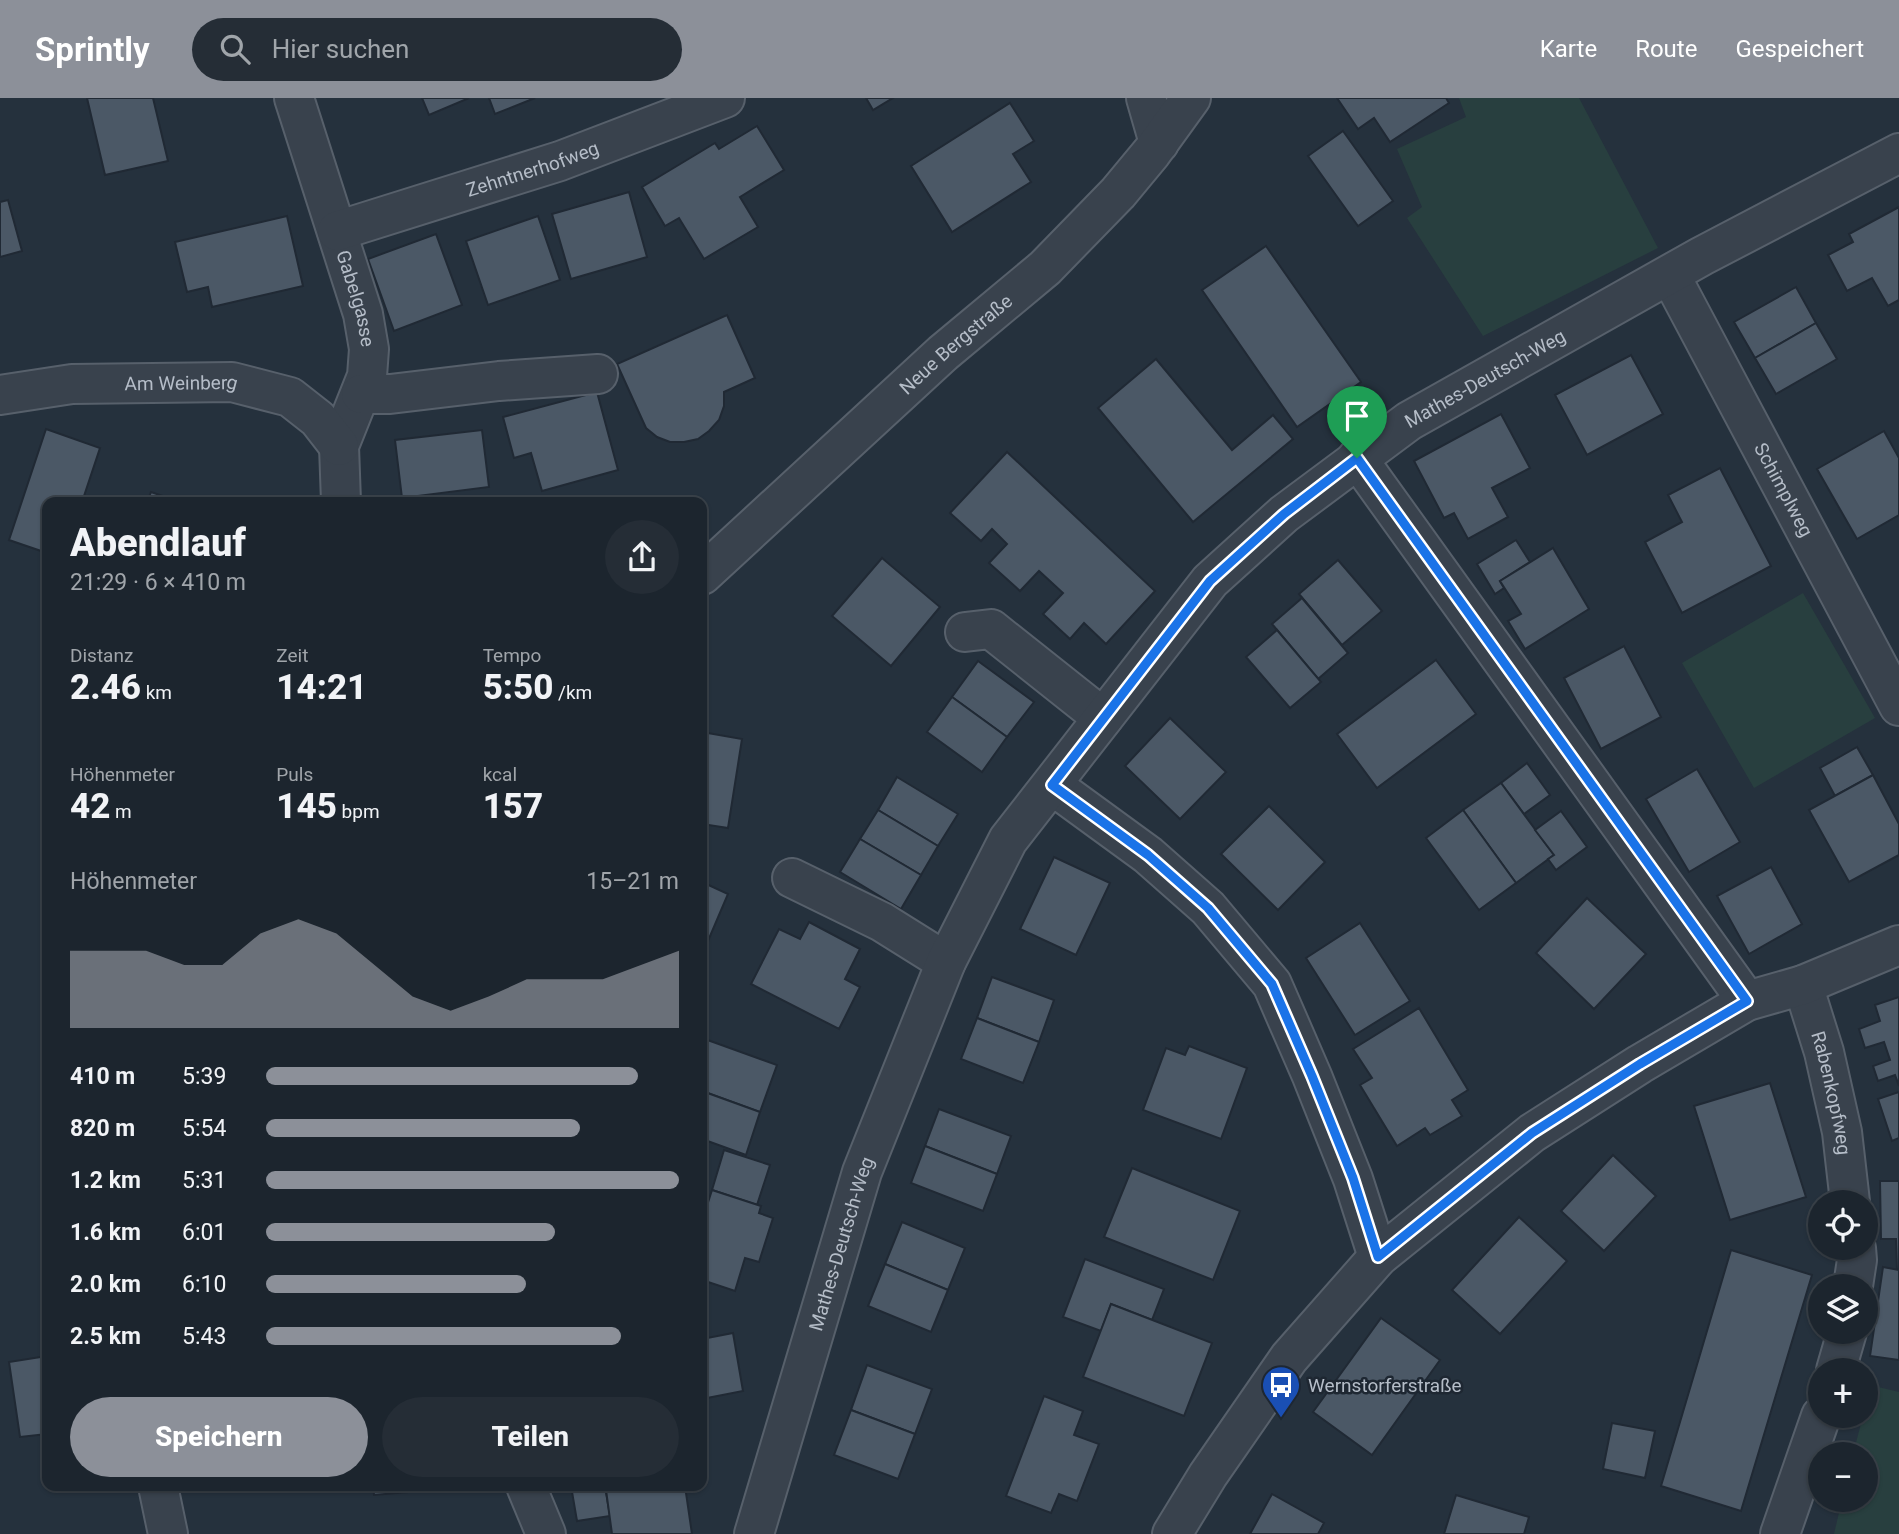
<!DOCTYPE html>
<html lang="de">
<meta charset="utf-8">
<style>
:root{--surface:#1c252e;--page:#252d36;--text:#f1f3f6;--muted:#a0a5aa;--line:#3a424a;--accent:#8c9099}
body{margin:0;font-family:Roboto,sans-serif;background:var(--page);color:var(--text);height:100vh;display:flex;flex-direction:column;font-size:26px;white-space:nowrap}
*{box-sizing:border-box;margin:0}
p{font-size:23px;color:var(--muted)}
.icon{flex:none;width:38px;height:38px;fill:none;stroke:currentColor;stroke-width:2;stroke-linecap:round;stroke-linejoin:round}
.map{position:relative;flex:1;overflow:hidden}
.sheet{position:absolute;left:42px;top:399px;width:665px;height:994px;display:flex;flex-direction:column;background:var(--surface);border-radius:14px;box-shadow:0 2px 5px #0004,0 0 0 2px var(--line)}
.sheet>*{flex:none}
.fabs{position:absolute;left:1808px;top:1092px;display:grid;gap:14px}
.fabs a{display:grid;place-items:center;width:70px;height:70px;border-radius:50%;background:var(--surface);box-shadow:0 2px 5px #0004,0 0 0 2px var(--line);font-size:35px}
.pin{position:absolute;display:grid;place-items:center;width:60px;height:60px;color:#fff;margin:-72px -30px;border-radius:50% 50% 50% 0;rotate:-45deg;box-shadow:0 0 7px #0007}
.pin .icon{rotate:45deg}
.round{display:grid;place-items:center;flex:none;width:74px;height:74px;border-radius:37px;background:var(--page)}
.overview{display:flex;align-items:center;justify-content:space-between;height:119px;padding:0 28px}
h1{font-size:38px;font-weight:800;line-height:52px}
.stats{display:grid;grid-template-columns:repeat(3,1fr);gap:10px;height:119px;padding:7px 28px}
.stats div{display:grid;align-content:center}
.stats b{font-size:35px;font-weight:800}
.stats small{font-size:19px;font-weight:400}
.stats p{font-size:19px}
.chart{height:196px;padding:14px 28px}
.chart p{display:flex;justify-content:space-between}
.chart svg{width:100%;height:126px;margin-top:7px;fill:var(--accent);opacity:.7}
.action{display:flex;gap:14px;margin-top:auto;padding:14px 28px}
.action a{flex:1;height:80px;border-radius:42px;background:var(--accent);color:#fff;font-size:28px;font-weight:800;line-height:80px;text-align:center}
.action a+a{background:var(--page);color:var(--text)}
ul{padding:0 28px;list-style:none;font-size:23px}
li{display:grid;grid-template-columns:112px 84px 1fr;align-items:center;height:52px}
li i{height:18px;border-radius:9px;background:var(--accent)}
header{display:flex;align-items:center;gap:42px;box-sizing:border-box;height:98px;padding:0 35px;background:var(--accent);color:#fff}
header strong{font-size:33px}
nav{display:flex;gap:38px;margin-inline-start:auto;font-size:24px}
.search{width:490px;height:63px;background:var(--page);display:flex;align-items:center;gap:18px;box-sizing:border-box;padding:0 24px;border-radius:38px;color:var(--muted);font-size:26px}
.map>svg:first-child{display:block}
.green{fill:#283f3f}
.building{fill:#4b5866;stroke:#202934;stroke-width:2}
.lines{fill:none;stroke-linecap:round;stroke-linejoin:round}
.minor-casing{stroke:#57606b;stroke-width:42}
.minor{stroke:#39424d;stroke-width:38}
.route-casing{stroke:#fff;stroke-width:14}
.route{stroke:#1a73e8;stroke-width:9}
.labels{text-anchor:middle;stroke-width:5;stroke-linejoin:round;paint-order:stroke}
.street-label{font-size:19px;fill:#b5bdc8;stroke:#1e2732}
.poi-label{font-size:19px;fill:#b5bdc8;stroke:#1e2732;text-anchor:start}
</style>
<header>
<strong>Sprintly</strong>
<div class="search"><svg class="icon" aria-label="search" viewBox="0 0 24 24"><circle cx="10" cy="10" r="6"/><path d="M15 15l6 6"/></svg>Hier suchen</div>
<nav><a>Karte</a><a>Route</a><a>Gespeichert</a></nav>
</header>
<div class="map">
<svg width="1899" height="1436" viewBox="0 0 1899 1436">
<rect width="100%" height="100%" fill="#25313d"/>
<g class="green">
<path d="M1459,0H1579L1658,150L1483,238L1407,120L1422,109L1397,51L1466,19Z"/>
<path d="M1803,495L1875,620L1754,690L1682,565Z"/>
<path d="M1870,1287L1899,1294V1436H1834L1842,1402H1866V1356H1853L1863,1318H1866Z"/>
</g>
<g class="building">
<path d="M87,0H153L168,63L105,77Z"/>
<path d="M422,0H469L429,17Z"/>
<path d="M489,0H535L495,16Z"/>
<path d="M866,0H893L873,12Z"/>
<path d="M1337,0H1446L1449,5L1390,44L1374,20L1358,31Z"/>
<path d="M1010,5L1034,43L1013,56L1031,84L952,134L911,68Z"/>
<path d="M757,28L784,72L740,99L758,129L704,161L679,120L665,128L642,89L715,45L719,51Z"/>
<path d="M1343,33L1393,103L1358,128L1308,58Z"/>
<path d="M629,94L647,159L571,181L552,116Z"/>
<path d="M8,102L22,153L0,159V104Z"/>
<path d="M1899,109V202L1888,208L1872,180L1847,193L1828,157L1853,144L1849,136Z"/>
<path d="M287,118L303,188L212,209L208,189L187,194L175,144Z"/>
<path d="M538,118L560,182L488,207L466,143Z"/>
<path d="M436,136L462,207L394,233L368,161Z"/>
<path d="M1266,148L1361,284L1297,329L1202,192Z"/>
<path d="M1796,189L1816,225L1755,260L1734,224Z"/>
<path d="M727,217L755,280L724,294V308L719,322L709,333L698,341L684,344H670L657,339L646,330L617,266Z"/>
<path d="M1816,225L1837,261L1776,296L1755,260Z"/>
<path d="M1631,257L1663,316L1587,357L1555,297Z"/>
<path d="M1156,261L1232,352L1273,317L1293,341L1193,424L1098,310Z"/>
<path d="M597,294L618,372L542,393L531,355L514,360L503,319Z"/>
<path d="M1501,316L1530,370L1492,390L1508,419L1468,441L1454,415L1444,420L1414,363Z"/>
<path d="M46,331L100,350L82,404H47V455L9,442Z"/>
<path d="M482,332L489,389L402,400L395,342Z"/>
<path d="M1884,333L1899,360V417L1857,441L1817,371Z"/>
<path d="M1007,354L1155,493L1106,546L1084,525L1070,541L1043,516L1063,495L1039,473L1020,493L989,465L1007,446L992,431L981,443L950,415Z"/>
<path d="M1720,370L1771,468L1682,515L1645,444L1682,424L1668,397Z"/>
<path d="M151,394L180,404H147Z"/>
<path d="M1516,442L1530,464L1500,483L1504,490L1495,496L1477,466Z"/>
<path d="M1553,450L1589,511L1525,551L1508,523L1521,516L1500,483Z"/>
<path d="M882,460L940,509L891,568L832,518Z"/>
<path d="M1338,462L1382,513L1342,547L1299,496Z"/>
<path d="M1302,500L1348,555L1318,581L1272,526Z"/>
<path d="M1277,532L1321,584L1290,610L1246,559Z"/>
<path d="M1624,548L1661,619L1601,651L1564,580Z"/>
<path d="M1436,562L1476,616L1377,690L1337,636Z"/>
<path d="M978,563L1034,604L1007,639L952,599Z"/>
<path d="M952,599L1007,639L982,674L927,634Z"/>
<path d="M1170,620L1226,674L1180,721L1125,668Z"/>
<path d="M702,634L742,641L728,730L702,726Z"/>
<path d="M1857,649L1873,677L1835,698L1820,670Z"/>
<path d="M1527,665L1550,697L1524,716L1501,685Z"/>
<path d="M1697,671L1740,744L1689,774L1646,701Z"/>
<path d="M1873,677L1899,726V757L1849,784L1809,712Z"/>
<path d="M897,679L958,716L938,748L878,712Z"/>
<path d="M1501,685L1554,757L1516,785L1463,712Z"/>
<path d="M1269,708L1325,764L1278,812L1221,756Z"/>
<path d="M878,712L938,748L921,777L860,741Z"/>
<path d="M1463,712L1516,785L1479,812L1426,740Z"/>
<path d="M1561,713L1587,749L1556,772L1548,761L1554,757L1535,732Z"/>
<path d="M860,741L921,777L901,811L840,774Z"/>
<path d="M1054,759L1110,785L1076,857L1020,831Z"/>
<path d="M1771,769L1802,826L1749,856L1717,798Z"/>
<path d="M702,784L728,796L702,857Z"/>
<path d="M1587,800L1646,856L1594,911L1536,855Z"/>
<path d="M809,824L860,851L845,881L860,889L839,931L751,886L779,831L800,841Z"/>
<path d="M1360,825L1410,903L1355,937L1306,860Z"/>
<path d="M992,879L1054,902L1039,944L977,920Z"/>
<path d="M1899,899V988L1895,977L1878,983L1873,968L1890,962L1884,944L1865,950L1859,931L1880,923L1875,907Z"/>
<path d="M1419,910L1468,992L1452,1002L1462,1018L1430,1037L1425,1030L1397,1048L1360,987L1372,980L1353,951Z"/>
<path d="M977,920L1039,944L1023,985L961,961Z"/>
<path d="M702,940L777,967L760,1014L702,993Z"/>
<path d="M1189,948L1247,970L1221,1041L1143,1012L1166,950L1185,957Z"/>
<path d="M1770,985L1806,1099L1730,1122L1694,1008Z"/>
<path d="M702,993L760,1014L746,1057L702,1041Z"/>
<path d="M1899,994V1040L1892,1043L1878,1001Z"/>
<path d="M939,1011L1011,1038L997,1076L925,1048Z"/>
<path d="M925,1048L997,1076L983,1113L911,1085Z"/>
<path d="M724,1052L770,1067L757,1107L712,1092Z"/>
<path d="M1613,1057L1656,1098L1604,1153L1561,1113Z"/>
<path d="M1132,1070L1240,1113L1213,1182L1104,1139Z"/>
<path d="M1880,1083H1899V1172H1897L1896,1141H1881Z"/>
<path d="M712,1092L761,1108L759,1115L773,1120L759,1164L745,1160L735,1193L702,1182V1123Z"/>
<path d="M1519,1119L1567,1163L1500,1236L1452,1192Z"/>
<path d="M902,1124L965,1150L948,1192L885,1166Z"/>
<path d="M1731,1152L1812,1177L1741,1413L1661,1388Z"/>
<path d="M1085,1161L1164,1191L1152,1222L1111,1206L1101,1233L1063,1219Z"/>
<path d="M885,1166L948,1192L931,1234L868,1208Z"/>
<path d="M1883,1169L1899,1172V1262L1870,1258Z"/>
<path d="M1111,1206L1212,1245L1184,1318L1083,1279Z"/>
<path d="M1381,1220L1440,1262L1372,1357L1313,1314Z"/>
<path d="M733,1235L743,1293L702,1301V1241Z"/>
<path d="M47,1258V1336L20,1339L9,1264Z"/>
<path d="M867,1267L932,1291L915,1336L851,1312Z"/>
<path d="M1044,1298L1083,1313L1074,1337L1099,1346L1077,1403L1059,1396L1051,1415L1006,1398Z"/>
<path d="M851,1312L915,1336L898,1381L834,1357Z"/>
<path d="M1612,1325L1655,1333L1645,1380L1603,1371Z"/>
<path d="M373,1388H431V1392L374,1397Z"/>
<path d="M571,1388H605L610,1418L577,1423Z"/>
<path d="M636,1388H685L692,1436H612L606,1392Z"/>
<path d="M1272,1396L1324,1425L1318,1436H1250Z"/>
<path d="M1456,1397L1529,1419L1524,1436H1444Z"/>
</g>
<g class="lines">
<defs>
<g id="minor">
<path id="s1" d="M294,0L363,216L369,251L367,278L339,348L341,404"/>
<path d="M1146,0L1159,45"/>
<path id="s2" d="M337,133L560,63L725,0"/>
<path id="s3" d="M1670,177L1899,608"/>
<path d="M361,296H390L499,283L598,276"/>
<path id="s4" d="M0,297L72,286L232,284L290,299L318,321L339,348"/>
<path d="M1357,360L1747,903"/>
<path id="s5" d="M702,477L943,255L1045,170L1118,95L1152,54L1191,0"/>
<path d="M965,534L991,531L1103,620"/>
<path d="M1052,687L1148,757L1208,810L1272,886L1312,978L1353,1081L1378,1159"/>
<path d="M792,780L882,824L946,864"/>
<path id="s6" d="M1803,887L1824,954L1842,1034L1850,1104"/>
<path d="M1853,1188L1857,1162L1856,1150"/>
<path d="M1836,1272L1847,1234"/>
<path d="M158,1388L168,1436"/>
<path d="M526,1388L546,1436"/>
<path id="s7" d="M754,1436L862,1074L946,864L1008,742L1210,483L1284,416L1409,323L1702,158L1899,55"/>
<path d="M1172,1436L1208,1377L1289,1260L1378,1159L1532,1035L1640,966L1747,903L1803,887L1899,847"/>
<path d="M1780,1436L1821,1318"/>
</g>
</defs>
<use href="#minor" class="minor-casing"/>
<use href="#minor" class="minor"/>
</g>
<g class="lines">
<defs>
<path id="route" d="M1357,360L1747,903L1640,966L1532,1035L1378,1159L1353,1080L1312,978L1272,886L1208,810L1148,757L1052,687L1210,483L1284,416Z"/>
</defs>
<use href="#route" class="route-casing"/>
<use href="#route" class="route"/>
</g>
<defs>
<symbol id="bus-pin" viewBox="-11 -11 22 30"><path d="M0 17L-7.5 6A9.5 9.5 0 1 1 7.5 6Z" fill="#1a4fb4" stroke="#1e2732"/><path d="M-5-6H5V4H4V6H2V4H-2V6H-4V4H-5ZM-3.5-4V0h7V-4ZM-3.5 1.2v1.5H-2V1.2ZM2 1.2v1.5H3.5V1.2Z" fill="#fff"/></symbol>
</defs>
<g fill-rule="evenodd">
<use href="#bus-pin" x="1259" y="1265" width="44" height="60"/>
</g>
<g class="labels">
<g class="street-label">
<text dy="7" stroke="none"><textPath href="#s2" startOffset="205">Zehntnerhofweg</textPath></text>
<text dy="7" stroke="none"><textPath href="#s1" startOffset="210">Gabelgasse</textPath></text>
<text dy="7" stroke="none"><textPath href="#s5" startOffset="343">Neue Bergstraße</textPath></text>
<text dy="7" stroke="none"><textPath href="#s7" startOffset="1412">Mathes-Deutsch-Weg</textPath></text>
<text dy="7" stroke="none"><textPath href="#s4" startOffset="182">Am Weinberg</textPath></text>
<text dy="7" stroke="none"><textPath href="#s3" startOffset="243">Schimplweg</textPath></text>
<text dy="7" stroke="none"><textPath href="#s6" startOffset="112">Rabenkopfweg</textPath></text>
<text dy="7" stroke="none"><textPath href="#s7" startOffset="303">Mathes-Deutsch-Weg</textPath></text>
</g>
<g class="poi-label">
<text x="1308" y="1294">Wernstorferstraße</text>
</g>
</g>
</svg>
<div class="fabs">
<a><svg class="icon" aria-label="locate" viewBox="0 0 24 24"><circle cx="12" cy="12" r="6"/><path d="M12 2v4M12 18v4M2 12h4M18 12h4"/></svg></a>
<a><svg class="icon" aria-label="layers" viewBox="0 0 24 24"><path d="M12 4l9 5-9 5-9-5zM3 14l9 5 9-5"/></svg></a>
<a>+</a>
<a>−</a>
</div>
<div class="pin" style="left:1357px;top:360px;background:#1e9e55"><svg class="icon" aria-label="arrive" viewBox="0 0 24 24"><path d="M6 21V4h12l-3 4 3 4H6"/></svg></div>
<section class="sheet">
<div class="overview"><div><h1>Abendlauf</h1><p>21:29 · 6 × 410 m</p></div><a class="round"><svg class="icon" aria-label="share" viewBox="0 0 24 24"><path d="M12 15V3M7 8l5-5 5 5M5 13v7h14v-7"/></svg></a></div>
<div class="stats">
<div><p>Distanz</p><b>2.46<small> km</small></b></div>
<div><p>Zeit</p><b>14:21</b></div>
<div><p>Tempo</p><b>5:50<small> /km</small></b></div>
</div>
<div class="stats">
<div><p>Höhenmeter</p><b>42<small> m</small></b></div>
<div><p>Puls</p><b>145<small> bpm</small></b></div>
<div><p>kcal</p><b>157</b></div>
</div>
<div class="chart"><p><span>Höhenmeter</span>15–21 m</p>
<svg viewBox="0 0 160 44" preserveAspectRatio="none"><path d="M0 44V17L10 17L20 17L30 22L40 22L50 11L60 6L70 11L80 22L90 33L100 38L110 33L120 27L130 27L140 27L150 22L160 17V44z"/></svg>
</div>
<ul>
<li><b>410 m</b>5:39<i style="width:90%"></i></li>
<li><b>820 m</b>5:54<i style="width:76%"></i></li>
<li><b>1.2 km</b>5:31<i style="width:100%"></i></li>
<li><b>1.6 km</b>6:01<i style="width:70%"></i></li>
<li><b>2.0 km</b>6:10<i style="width:63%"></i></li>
<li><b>2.5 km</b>5:43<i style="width:86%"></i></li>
</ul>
<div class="action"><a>Speichern</a><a>Teilen</a></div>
</section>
</div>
